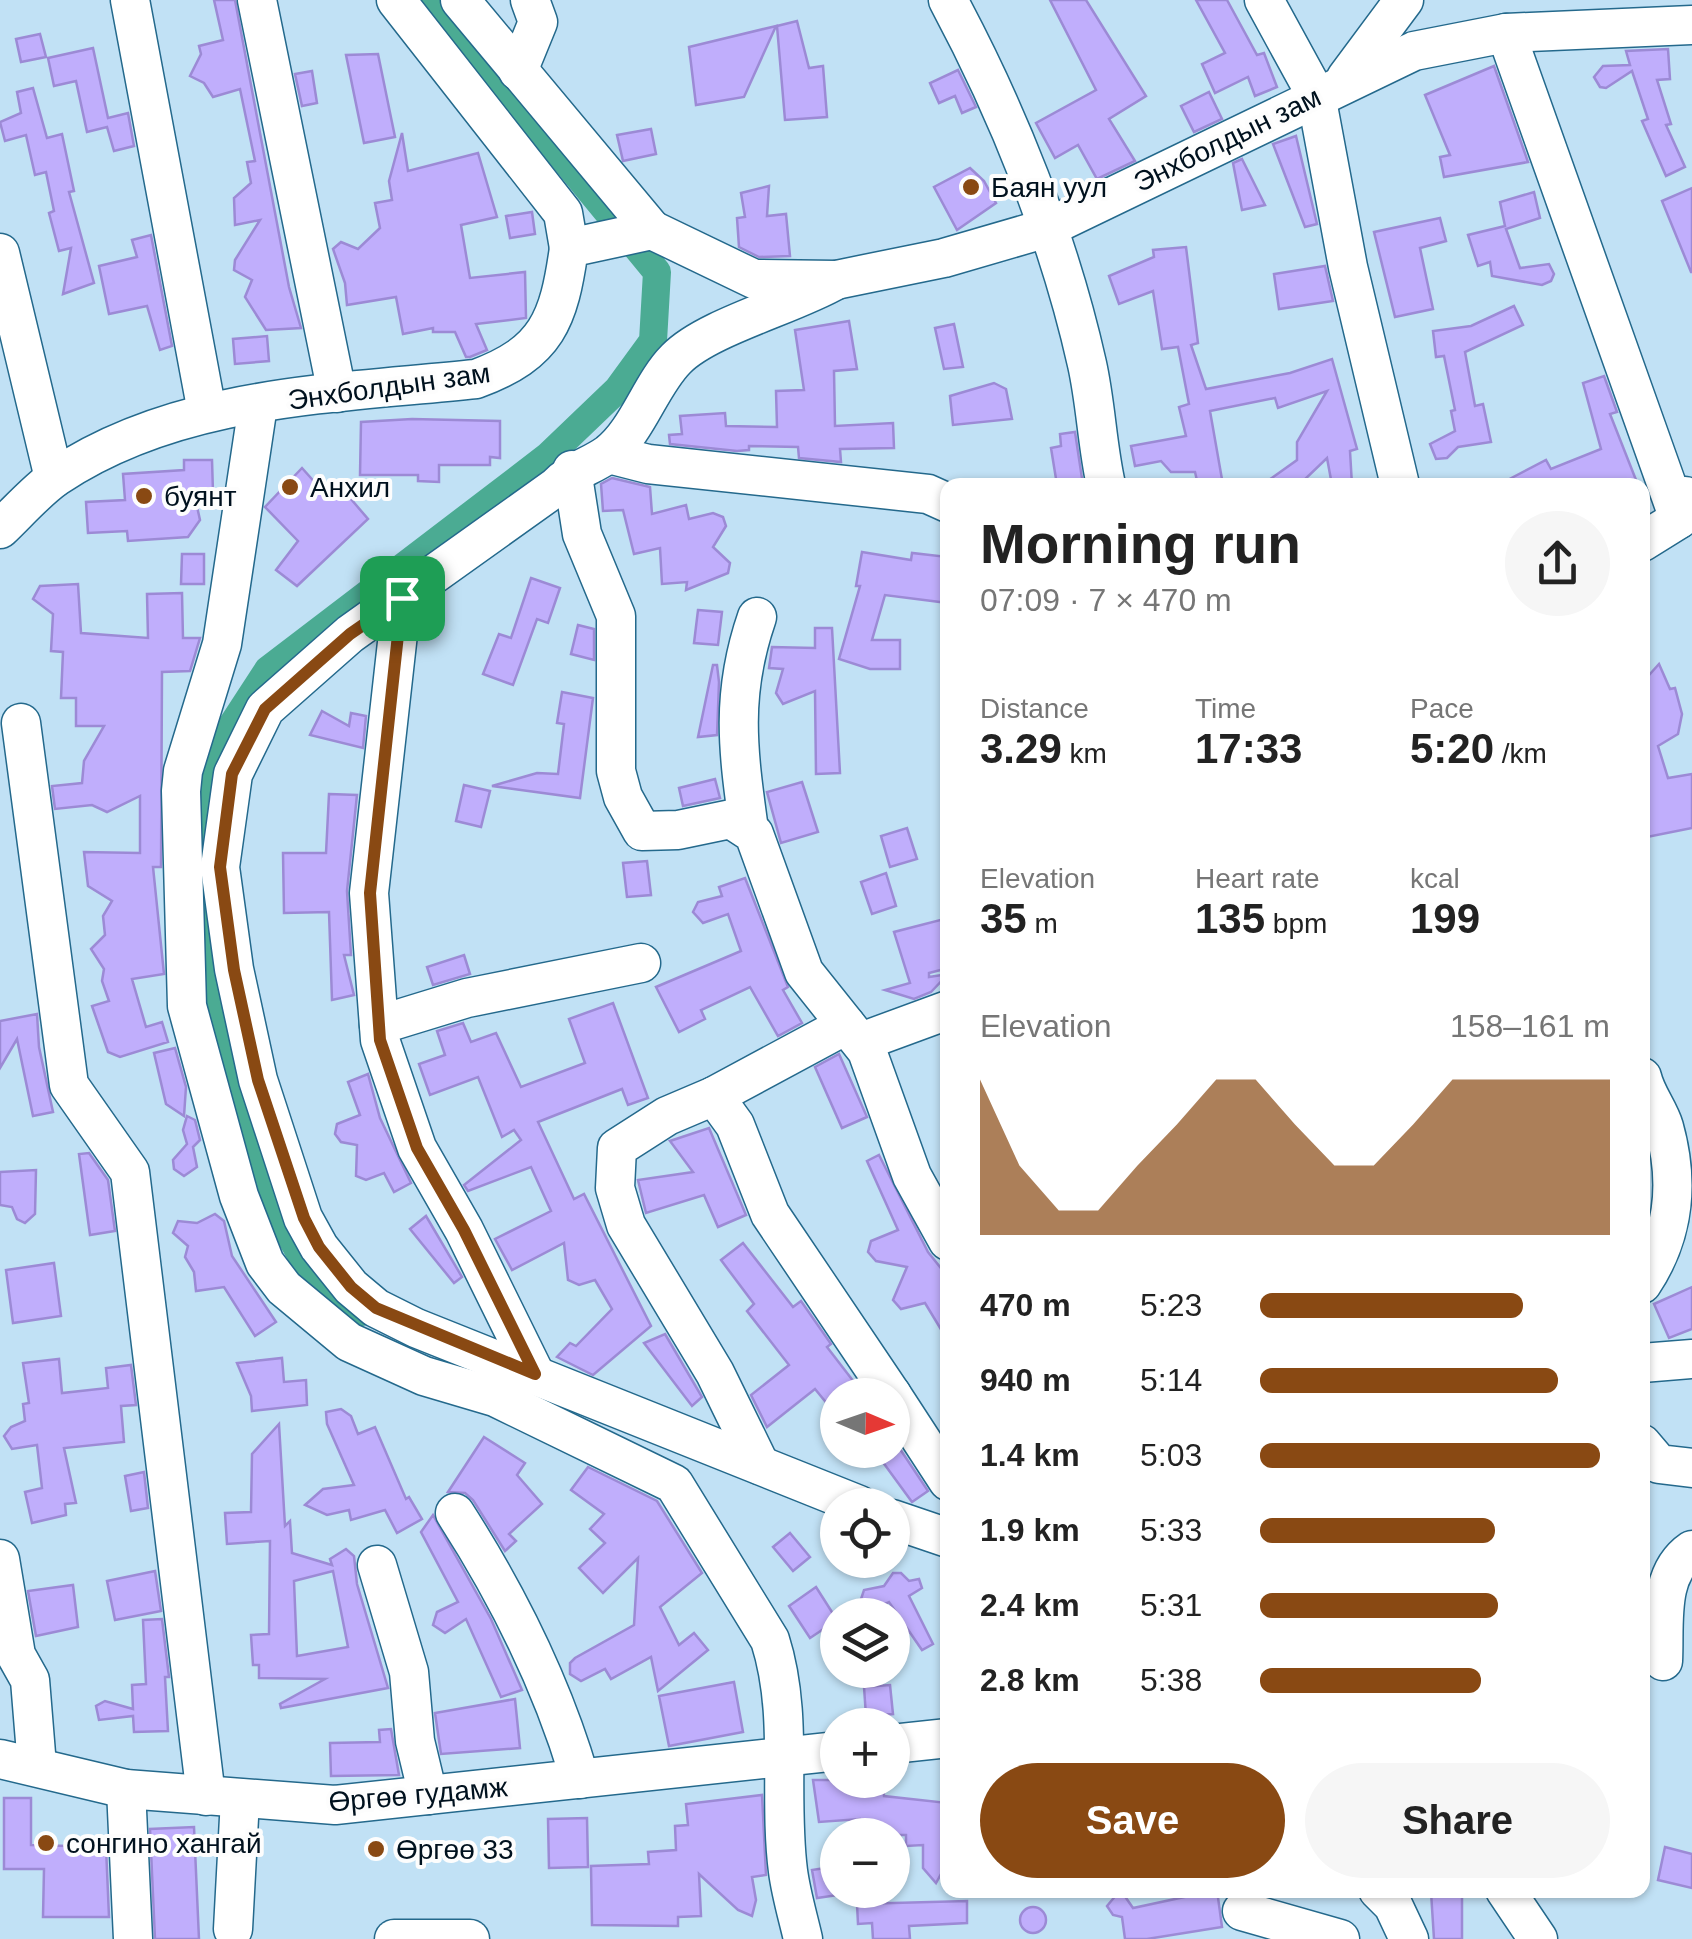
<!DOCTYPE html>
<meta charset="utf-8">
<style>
:root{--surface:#fff;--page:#f6f6f6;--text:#222;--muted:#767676;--accent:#894913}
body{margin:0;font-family:Arial,sans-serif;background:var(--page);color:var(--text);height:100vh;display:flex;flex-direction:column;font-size:38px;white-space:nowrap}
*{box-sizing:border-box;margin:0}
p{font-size:32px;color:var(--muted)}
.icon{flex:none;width:55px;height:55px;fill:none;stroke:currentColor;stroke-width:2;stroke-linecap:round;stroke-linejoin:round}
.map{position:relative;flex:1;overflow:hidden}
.details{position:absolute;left:940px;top:478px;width:710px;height:1420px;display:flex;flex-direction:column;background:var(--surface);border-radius:20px;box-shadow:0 2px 8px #0004}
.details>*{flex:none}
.needle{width:65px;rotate:92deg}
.buttons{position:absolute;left:820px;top:1378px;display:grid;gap:20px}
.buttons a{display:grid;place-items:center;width:90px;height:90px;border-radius:50%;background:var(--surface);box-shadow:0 2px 8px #0004;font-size:50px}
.pin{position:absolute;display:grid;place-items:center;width:85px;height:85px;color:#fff;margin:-42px;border-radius:20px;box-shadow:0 5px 15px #0006}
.round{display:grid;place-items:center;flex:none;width:105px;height:105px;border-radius:52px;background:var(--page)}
.summary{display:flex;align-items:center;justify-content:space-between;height:170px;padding:0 40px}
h1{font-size:55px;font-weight:800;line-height:75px}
.metrics{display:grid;grid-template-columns:repeat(3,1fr);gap:15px;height:170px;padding:10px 40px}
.metrics div{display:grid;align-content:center}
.metrics b{font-size:42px;font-weight:800}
.metrics small{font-size:28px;font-weight:400}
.metrics p{font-size:28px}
.chart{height:280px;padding:20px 40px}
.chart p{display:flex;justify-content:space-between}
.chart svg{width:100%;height:180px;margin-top:10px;fill:var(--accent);opacity:.7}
.button{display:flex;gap:20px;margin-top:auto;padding:20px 40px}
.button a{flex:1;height:115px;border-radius:60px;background:var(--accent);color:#fff;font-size:40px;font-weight:800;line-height:115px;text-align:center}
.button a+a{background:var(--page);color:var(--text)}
ul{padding:0 40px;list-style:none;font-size:32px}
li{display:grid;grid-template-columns:160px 120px 1fr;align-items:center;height:75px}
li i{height:25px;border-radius:12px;background:var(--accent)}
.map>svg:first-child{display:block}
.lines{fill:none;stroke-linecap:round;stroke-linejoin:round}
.canal{stroke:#4bab93;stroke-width:28}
.building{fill:#c0aefc;stroke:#9c8ad5;stroke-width:2.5;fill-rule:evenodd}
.minor-casing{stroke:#24698c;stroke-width:41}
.minor{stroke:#fff;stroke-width:38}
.route-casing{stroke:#fff;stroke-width:20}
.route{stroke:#894913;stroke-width:12}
.poi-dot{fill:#894913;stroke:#fdfdfd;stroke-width:4}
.labels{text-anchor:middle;stroke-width:8;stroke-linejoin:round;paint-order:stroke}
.street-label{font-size:28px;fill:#00111e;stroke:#fdfdfd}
.poi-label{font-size:28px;fill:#00111e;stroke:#fdfdfd;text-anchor:start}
</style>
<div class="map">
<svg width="1692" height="1939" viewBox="0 0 1692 1939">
<rect width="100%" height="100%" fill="#c1e1f5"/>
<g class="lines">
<path class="canal" d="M361,1312L318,1285L283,1223L226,1038L202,885L212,756L268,670L547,457L618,389L653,341L657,272L433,0"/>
</g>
<g class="building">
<path d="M214,0H235L289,287L301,328L266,330L245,297L252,280L234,270L235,260L260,220L235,225L234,198L251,183L247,162L255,161L240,89L213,97L204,83L190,76L201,54L199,46L223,40Z"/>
<path d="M1050,0H1086L1146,96L1109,119L1135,161L1097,179L1078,145L1055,158L1036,123L1096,90Z"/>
<path d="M1196,0H1227L1257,55L1264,53L1277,87L1255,96L1248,77L1215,93L1202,64L1225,53Z"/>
<path d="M797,21L809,68L823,66L827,117L785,120L777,26Z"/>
<path d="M776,26L744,97L696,105L689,47Z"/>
<path d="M40,34L46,57L21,62L16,39Z"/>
<path d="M93,48L108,118L128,113L134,146L114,151L107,127L87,132L76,81L54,86L48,58Z"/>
<path d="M1668,49L1670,79L1657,80L1671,124L1666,125L1685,167L1666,176L1642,121L1648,119L1632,71L1606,88L1600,87L1594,77L1603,66L1630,65L1626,51Z"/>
<path d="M378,54L395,137L364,143L346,55Z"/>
<path d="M1494,66L1528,162L1444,177L1440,157L1450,155L1425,95Z"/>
<path d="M958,70L976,107L962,113L955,96L939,103L930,83Z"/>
<path d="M312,71L317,103L302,106L295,74Z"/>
<path d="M33,88L47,138L62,134L74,191L69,192L94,283L63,294L71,248L59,251L49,213L54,211L46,172L35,175L26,135L5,141L0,122L21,113L17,92Z"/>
<path d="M1209,92L1222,119L1194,132L1181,106Z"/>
<path d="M651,129L656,154L623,161L617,135Z"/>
<path d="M402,133L408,171L478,153L497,217L461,225L470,278L525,272L526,318L476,324L487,350L470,357H466L455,332H433V328L403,334L396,297L347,305L345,283L333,249L341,242L358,249L380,228L375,203L392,200L389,181Z"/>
<path d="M1296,136L1317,224L1305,227L1273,144Z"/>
<path d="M1242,159L1265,205L1242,210L1233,163Z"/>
<path d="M970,168L984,181L996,203L957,230L934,187Z"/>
<path d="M769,186L767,216L786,214L790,256L759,257L739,247L737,218L745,217L741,193Z"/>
<path d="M1692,188V272H1691L1662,201Z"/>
<path d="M1534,192L1540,218L1506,229L1520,268L1549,264L1554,274L1551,281L1542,285L1492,276L1490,262L1478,266L1468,235L1505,226L1500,202Z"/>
<path d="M532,212L535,234L510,238L506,216Z"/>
<path d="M1440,218L1446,241L1420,248L1433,309L1395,317L1374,232Z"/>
<path d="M151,235L172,346L160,350L147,306L109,314L99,266L137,257L132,240Z"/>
<path d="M1186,247L1198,343L1191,345L1206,389L1290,373L1332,359L1357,449L1350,451L1352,485H1332L1327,458L1299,485H1262L1297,460V442L1327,391L1278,408L1275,398L1210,411L1223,485H1198L1195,472H1171L1161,461L1135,466L1131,446L1186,436L1179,407L1189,404L1178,347L1162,349L1153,291L1119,304L1109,276L1154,257L1153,250Z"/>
<path d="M1325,266L1333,301L1279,309L1274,274Z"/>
<path d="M1514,306L1523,325L1465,352L1475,406L1483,404L1491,442L1458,447L1447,458L1436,459L1430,444L1455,431L1451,411L1455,410L1444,356L1436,357L1433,331L1471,326Z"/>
<path d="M849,321L857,369L834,371L835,426L893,423L894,448L840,449L841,462L799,458L798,447L749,446V450L737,451L670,444L669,435L682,434L680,416L725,413L726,426L777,427L776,391L804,390L795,330Z"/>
<path d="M954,324L963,367L944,369L935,328Z"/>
<path d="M267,336L269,361L235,364L233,339Z"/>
<path d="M1604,376L1617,412L1610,414L1638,485H1498L1546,460L1551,469L1601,449L1583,383Z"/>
<path d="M994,383L1006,389L1012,419L953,425L950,396Z"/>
<path d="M412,419L500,421V458L490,457V465H439V482L418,481V475H360L361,422Z"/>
<path d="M1075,432L1083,485H1057L1051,448L1061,446L1060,434Z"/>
<path d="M184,460H212L213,492L194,493L200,520L188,537L128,541L127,531L88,533L86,502L125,500L123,474L184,470Z"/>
<path d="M302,468L327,496L339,485L368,519L297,586L276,570L298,541L265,507Z"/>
<path d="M612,478L650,487L652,514L686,505L689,519L713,513L723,517L726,526L713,547L730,563L728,573L686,590L687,582L662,584L660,548L634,554L623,510L603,511L601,484Z"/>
<path d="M862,552L911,560L912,553L948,557V603L885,595L872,640H900V669H870L839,659L860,586H856Z"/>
<path d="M182,554H204V584H181Z"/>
<path d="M531,578L560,588L548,623L537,619L513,685L483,674L499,634L511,638Z"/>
<path d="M78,584L81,633L148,638L147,594L182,593L183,638H200L190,671L162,672L161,867H153L164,974L132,979L146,1027L162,1022L168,1042L120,1057L108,1052L92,1006L109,1001L102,981L104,969L91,949L105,935L103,916L112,901L88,886L84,852L140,853V796L107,812L92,805L55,809L52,786L82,783L84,761L104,726H76V698H61L63,652L51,651L53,614L33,599L40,586Z"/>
<path d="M698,610L722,612L718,645L694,643Z"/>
<path d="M578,625L594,629V660L571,654Z"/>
<path d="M815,628H832L840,773L816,774L815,691L783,704L776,693L783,669L769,668L772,647L815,648Z"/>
<path d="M1659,664L1670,689L1675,688L1682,714L1678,734L1658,746L1668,778L1692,774V828L1642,838V683Z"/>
<path d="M713,665H717L719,682L717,735L698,737Z"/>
<path d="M562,692L593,698L580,798L492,786L537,773L558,774L564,724L557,723Z"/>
<path d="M322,711L349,726L351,713L366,716L363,748L310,735Z"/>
<path d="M715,779L720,798L683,806L679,788Z"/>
<path d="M802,782L818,832L781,843L767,792Z"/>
<path d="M464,785L490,791L481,827L456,821Z"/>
<path d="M329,794L357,795L347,891L351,955H344L354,995L332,1000L329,912L284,913L283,853H326Z"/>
<path d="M907,828L917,859L890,867L881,836Z"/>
<path d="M647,861L651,895L627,897L623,863Z"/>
<path d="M886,873L896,906L872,914L861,882Z"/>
<path d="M745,878L788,987L783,990L802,1023L778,1036L750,987L701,1010L705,1019L679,1032L656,987L741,951L728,914L703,923L693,912L698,902L722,896L719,887Z"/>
<path d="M948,918V968L929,973V977L948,974L931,992L914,999L885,990L910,983L894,932Z"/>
<path d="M464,955L470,974L433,985L427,967Z"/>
<path d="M613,1003L648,1098L628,1105L622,1089L538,1122L574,1199L584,1194L651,1326L593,1375L557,1357L570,1343L576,1346L612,1309L595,1280L579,1285L568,1280L564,1243L512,1270L495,1239L551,1211L531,1167L468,1191L464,1185L521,1140L514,1130L502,1137L478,1077L430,1095L419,1064L445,1055L437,1031L463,1023L471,1042L496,1033L521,1087L585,1063L569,1019Z"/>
<path d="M37,1014L39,1047L53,1112L33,1116L17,1039L0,1068V1021Z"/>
<path d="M175,1048L186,1087L184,1116L166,1104L154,1053Z"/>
<path d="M839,1054L867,1117L842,1128L815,1067Z"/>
<path d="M368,1074L380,1118L411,1183L394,1192L384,1173L366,1180L356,1176L357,1145L341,1142L335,1134L337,1124L360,1115L348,1082Z"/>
<path d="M187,1116L195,1120L200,1140L193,1147L197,1167L184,1176L174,1169L173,1160L187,1144L183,1130Z"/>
<path d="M709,1128L746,1215L718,1227L704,1195L646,1213L638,1180L693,1172L670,1141Z"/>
<path d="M89,1153L108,1180L115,1231L90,1235L79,1154Z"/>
<path d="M879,1155L928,1252L948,1277V1341L925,1303L901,1309L893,1300L907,1267L876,1261L868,1252L871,1241L898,1230L867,1161Z"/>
<path d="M36,1170L35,1214L25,1223L17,1219L12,1207L0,1205V1172Z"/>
<path d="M215,1214L224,1221L232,1256L276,1322L255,1336L224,1287L196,1291L194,1272L185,1257L188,1246L173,1233L178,1221L197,1223Z"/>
<path d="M426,1216L462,1277L454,1283L410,1229Z"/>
<path d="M743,1243L793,1307L801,1301L831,1344L827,1347L864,1395H838V1417L815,1389L767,1427L751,1395L789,1365L747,1311L754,1304L721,1260Z"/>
<path d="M54,1263L61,1316L13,1323L6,1270Z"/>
<path d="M1692,1287V1329L1669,1338L1654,1304Z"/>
<path d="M665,1334L702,1397L692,1406L644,1343Z"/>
<path d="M282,1358L284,1382L306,1380L307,1405L252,1411L251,1396L237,1363Z"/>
<path d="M59,1359L62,1393L108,1388L106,1368L131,1365L136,1405L121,1406L124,1442L64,1448L76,1503L65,1504L66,1515L32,1523L25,1492L42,1488L37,1445L12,1449L4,1436L11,1427L25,1421L23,1404L29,1403L23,1363Z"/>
<path d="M341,1409L351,1416L358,1434L375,1427L406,1499L409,1497L422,1519L397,1533L385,1510L351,1520L349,1510L327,1515L305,1505L323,1489L354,1485L327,1424L326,1412Z"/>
<path d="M279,1424L285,1526L290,1521L292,1553L332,1565L330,1559L346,1549L354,1556L357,1584L388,1688L281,1708L280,1704L325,1679L259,1678V1665H253L251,1635L269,1634L270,1541L227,1544L225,1513L251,1512L252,1454ZM333,1571L348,1647L297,1656L294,1581Z"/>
<path d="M484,1437L525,1463L517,1475L542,1504L509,1534L516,1541L505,1551L473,1500L465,1493L448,1492Z"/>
<path d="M892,1437L928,1491L912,1502L874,1450H892Z"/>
<path d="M588,1467L657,1501L702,1573L660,1607L679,1645L694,1633L708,1650L658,1691L651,1657L611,1679L605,1669L581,1681L570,1674V1663L575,1658L634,1625L638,1558L603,1593L579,1568L605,1543L590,1529L604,1514L571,1490Z"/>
<path d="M144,1472L148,1508L131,1511L125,1476Z"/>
<path d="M433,1515L491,1619L522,1690L501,1697L466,1619L445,1633L433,1625L437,1612L458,1602L421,1532Z"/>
<path d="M790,1533L810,1557L793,1571L773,1547Z"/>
<path d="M155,1571L161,1611L115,1620L107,1581Z"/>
<path d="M893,1573H901L909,1581L919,1579L922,1588L909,1596L933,1644L922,1650L889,1602L872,1610L859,1605L864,1590L884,1586Z"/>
<path d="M73,1585L78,1627L36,1636L28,1591Z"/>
<path d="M816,1587L837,1620L810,1638L789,1606Z"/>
<path d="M162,1619L169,1677H165L168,1731L134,1732L133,1716L99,1720L96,1706L105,1701L133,1709L132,1685L146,1684L143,1620Z"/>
<path d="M734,1682L743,1732L669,1746L659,1696Z"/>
<path d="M890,1685L893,1714L866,1716L864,1687Z"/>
<path d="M515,1699L520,1748L441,1754L435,1713Z"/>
<path d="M391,1729L399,1775L331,1776L330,1743L380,1742L379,1730Z"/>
<path d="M813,1780H883L884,1796L948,1803L947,1863L936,1883L923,1868V1845L906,1846V1835H862L860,1819L819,1822Z"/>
<path d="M762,1795L766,1875L752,1877L756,1900L752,1916L738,1910L699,1874L701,1916L678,1917V1926L592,1925L591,1866L649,1864L648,1852L676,1850L675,1826L688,1825L686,1804Z"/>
<path d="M4,1798H31V1845L106,1847L109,1917H43L44,1869H4Z"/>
<path d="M587,1818L588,1867L549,1868L548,1819Z"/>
<path d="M194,1827L199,1939H155L150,1829Z"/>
<path d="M1665,1847L1692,1854V1888L1658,1880Z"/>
<path d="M838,1866V1895L817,1898L812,1870Z"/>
<path d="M1217,1890L1222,1927L1147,1939H1125L1122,1917L1113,1915L1107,1906L1117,1894L1124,1895L1133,1908Z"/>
<path d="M1431,1892H1462V1939H1434Z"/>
<path d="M967,1901V1923L909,1926L910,1939H873L872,1923L858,1924L857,1904Z"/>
<circle cx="1033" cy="1920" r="13"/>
</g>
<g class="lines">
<defs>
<g id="minor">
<path d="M130,0L207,412"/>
<path d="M257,0L337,393"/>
<path d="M396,0L563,213L569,248"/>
<path d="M460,0L652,230"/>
<path d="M948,0C1008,112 1059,239 1087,364C1096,404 1097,445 1106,485"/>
<path d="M1264,0L1316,95L1348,267L1400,485"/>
<path d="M1506,33L1679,519"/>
<path d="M518,71L538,22L530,0"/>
<path d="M1346,78L1404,0"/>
<path d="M0,253L54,478"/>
<path d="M836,280C793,305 707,327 676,359C650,385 638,431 608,454C590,467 572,470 556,487L350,634L265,709L233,774L220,867L234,969L258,1080L303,1218L319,1247L351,1287L376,1308L416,1328L859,1505"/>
<path d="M258,405L222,644L183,771L181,791L187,1006L239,1196L265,1263L284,1288L349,1342L424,1376L495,1397L674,1484L770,1640C794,1715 778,1794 788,1871C791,1894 798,1917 803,1939"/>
<path d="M609,454L648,464L928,494L948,503"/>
<path d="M572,470L582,534L616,616V771L623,797L642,831L678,830L731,819L754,834L804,972L867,1051L912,1176L948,1241"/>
<path d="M0,529C18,512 36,491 56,477C178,395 334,394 476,379C547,353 559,320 569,248L652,230L754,279L836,280L944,258L1047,228L1414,51L1506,33L1692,25"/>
<path d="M1642,542L1679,519L1685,496"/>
<path d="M402,598L369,893L380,1040L417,1148L464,1230L535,1374"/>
<path d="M21,723L69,1085L130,1172L206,1796"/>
<path d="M749,830C738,751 730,695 757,617"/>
<path d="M379,1025L467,998L641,963"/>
<path d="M861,1042L948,1010"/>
<path d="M1642,1077C1646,1095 1659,1110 1664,1127C1680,1184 1674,1236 1642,1284"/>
<path d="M714,1096L846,1025"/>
<path d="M1642,1363L1692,1359"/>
<path d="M892,1395L948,1481"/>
<path d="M1642,1444L1659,1464L1692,1468"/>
<path d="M760,1465L715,1373L626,1225L615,1188L617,1148L667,1116L714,1096L735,1125L770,1214L892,1395"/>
<path d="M455,1513C509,1597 552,1683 580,1779"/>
<path d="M892,1519L948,1538"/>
<path d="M0,1559L16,1655L30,1680L37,1766"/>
<path d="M377,1565L409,1672L415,1741L428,1795"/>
<path d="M1663,1661C1665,1623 1657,1574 1692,1550"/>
<path d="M892,1744L948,1738"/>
<path d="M0,1759L126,1789L335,1805L838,1751"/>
<path d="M126,1789L133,1939"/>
<path d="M1378,1890L1393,1905L1409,1939"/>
<path d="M1505,1890L1538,1939"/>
<path d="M1242,1911L1340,1939"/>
<path d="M233,1929L240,1799"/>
<path d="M394,1939H470"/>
</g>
</defs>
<use href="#minor" class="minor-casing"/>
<use href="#minor" class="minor"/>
</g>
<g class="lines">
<defs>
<path id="route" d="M402,598L370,893L380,1040L417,1148L464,1230L535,1374L376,1308L351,1287L319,1247L304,1218L258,1080L234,970L220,867L232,774L265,709L350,634Z"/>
</defs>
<use href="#route" class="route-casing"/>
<use href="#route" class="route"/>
</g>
<g class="poi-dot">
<circle cx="971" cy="187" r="10"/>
<circle cx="290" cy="487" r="10"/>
<circle cx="144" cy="496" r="10"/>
<circle cx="46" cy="1843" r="10"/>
<circle cx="376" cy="1849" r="10"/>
</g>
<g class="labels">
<g class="street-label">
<text transform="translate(1227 139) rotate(-26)" y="10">Энхболдын зам</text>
<text transform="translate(389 386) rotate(-8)" y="10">Энхболдын зам</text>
<text transform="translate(418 1794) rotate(-5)" y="10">Өргөө гудамж</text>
</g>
<g class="poi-label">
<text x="991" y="197">Баян уул</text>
<text x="310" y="497">Анхил</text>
<text x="164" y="506">буянт</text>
<text x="66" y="1853">сонгино хангай</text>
<text x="396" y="1859">Өргөө 33</text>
</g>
</g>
</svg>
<div class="buttons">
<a><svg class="needle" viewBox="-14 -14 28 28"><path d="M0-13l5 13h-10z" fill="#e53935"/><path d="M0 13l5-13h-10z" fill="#767676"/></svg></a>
<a><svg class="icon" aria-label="locate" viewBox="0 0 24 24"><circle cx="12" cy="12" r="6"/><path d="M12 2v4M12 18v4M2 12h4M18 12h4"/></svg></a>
<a><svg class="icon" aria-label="layers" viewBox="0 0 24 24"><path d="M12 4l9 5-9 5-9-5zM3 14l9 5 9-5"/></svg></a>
<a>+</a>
<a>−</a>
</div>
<div class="pin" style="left:402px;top:598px;background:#1e9e55"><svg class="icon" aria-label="arrive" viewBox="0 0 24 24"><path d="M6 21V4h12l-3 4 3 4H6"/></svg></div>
<section class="details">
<div class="summary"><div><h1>Morning run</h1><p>07:09 · 7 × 470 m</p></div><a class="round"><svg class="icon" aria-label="share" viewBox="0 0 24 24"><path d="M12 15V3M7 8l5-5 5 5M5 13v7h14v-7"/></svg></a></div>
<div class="metrics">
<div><p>Distance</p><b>3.29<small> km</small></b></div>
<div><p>Time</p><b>17:33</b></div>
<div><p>Pace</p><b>5:20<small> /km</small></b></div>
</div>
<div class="metrics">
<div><p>Elevation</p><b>35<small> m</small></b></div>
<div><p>Heart rate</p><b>135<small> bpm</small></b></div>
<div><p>kcal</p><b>199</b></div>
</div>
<div class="chart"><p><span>Elevation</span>158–161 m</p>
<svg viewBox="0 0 160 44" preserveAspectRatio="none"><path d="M0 44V6L10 27L20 38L30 38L40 27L50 17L60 6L70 6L80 17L90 27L100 27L110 17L120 6L130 6L140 6L150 6L160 6V44z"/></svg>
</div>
<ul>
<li><b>470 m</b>5:23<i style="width:75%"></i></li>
<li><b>940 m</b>5:14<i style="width:85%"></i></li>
<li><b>1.4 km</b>5:03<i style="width:97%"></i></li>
<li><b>1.9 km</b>5:33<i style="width:67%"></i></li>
<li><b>2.4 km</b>5:31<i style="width:68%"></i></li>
<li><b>2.8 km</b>5:38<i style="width:63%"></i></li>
</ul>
<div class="button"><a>Save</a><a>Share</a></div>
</section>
</div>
